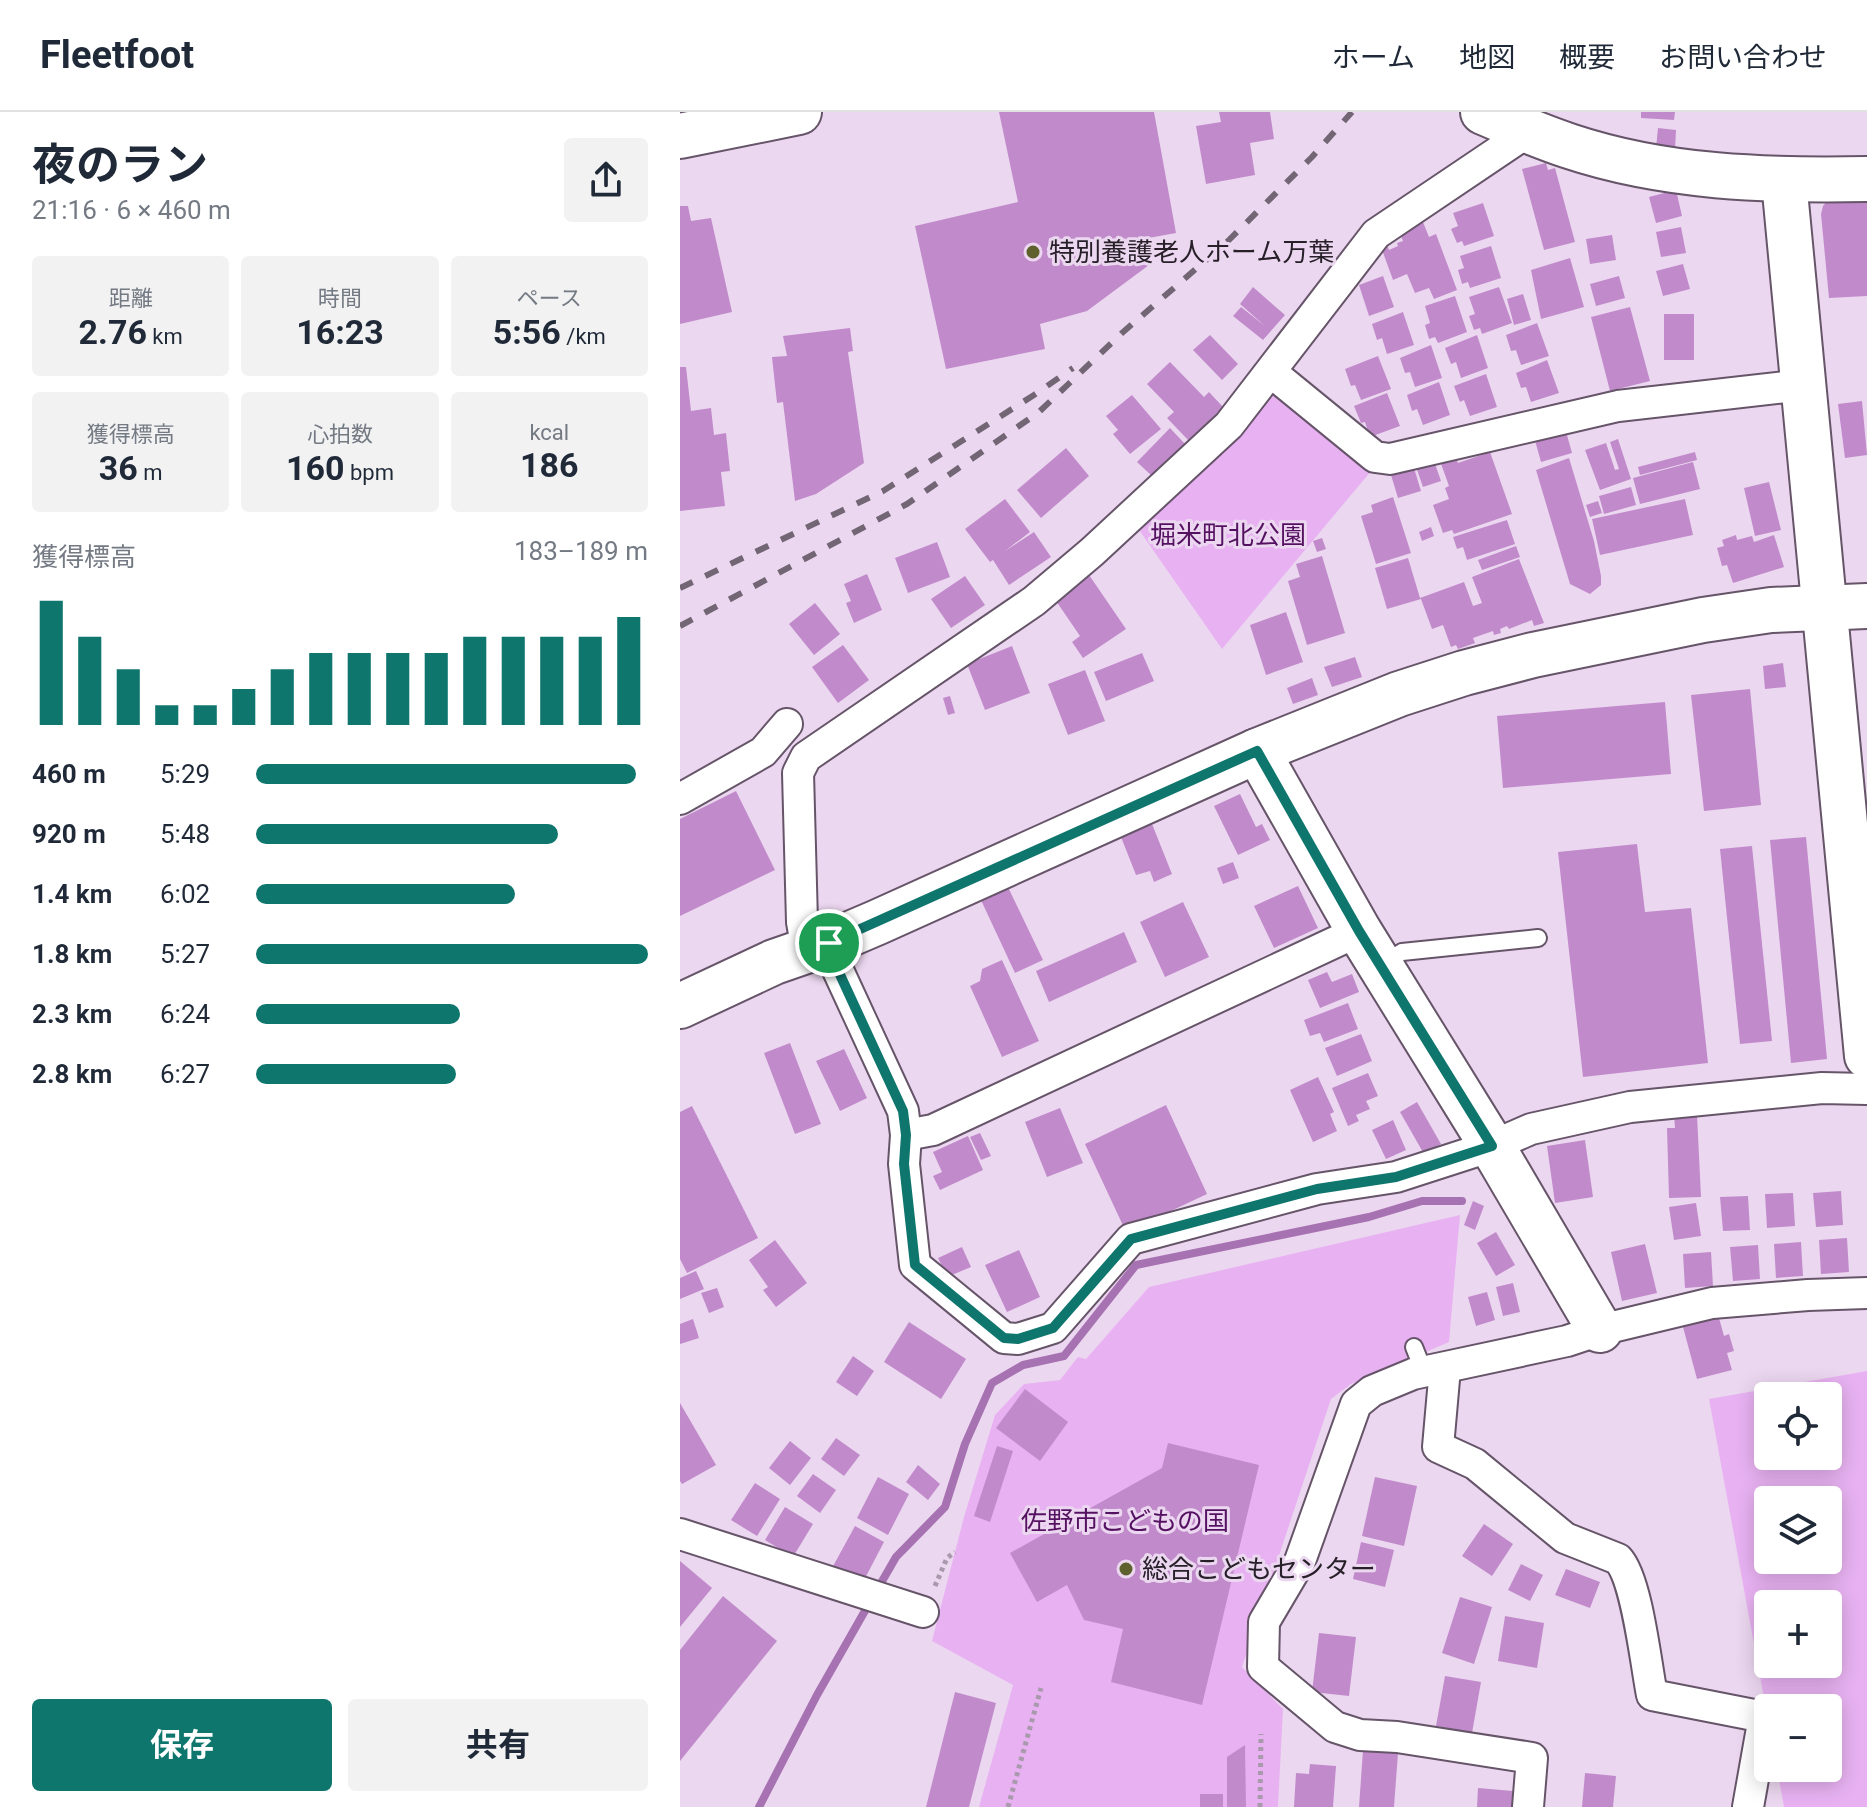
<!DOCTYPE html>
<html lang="ja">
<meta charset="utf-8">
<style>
:root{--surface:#fff;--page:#f2f2f3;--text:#1f2937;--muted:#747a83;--line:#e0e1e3;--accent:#0f766e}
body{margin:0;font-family:Roboto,"Noto Sans JP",sans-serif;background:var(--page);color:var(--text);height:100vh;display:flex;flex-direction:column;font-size:30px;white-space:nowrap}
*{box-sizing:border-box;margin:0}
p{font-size:26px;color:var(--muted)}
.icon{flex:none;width:44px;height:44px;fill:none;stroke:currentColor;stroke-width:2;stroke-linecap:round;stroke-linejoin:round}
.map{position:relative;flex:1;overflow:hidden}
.panel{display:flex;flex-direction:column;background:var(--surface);width:680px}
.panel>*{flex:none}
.controls{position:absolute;left:1074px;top:1270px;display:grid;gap:16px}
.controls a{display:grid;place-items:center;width:88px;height:88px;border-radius:8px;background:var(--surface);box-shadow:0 4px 20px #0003;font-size:40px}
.pin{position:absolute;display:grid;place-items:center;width:68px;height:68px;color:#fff;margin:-34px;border:4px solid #fff;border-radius:50%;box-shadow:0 2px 8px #0007}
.round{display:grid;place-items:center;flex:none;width:84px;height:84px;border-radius:8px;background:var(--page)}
.head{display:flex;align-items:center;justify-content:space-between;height:136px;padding:0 32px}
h1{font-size:44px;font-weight:700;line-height:60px}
.figures{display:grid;grid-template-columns:repeat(3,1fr);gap:12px;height:136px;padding:8px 32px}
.figures div{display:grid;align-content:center;border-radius:8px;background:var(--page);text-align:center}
.figures b{font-size:34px;font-weight:700}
.figures small{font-size:22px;font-weight:400}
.figures p{font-size:22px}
.chart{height:224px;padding:16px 32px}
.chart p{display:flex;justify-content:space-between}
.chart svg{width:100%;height:144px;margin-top:8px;stroke:var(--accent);stroke-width:6}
.button{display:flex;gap:16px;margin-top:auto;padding:16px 32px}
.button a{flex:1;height:92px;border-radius:8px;background:var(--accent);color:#fff;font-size:32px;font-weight:700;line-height:92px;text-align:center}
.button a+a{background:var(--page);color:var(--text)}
ul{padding:0 32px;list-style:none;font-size:26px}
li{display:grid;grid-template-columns:128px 96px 1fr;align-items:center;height:60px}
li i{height:20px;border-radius:10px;background:var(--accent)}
header{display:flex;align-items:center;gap:48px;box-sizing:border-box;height:112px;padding:0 40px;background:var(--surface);border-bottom:2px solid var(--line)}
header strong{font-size:38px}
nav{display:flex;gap:44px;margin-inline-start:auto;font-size:28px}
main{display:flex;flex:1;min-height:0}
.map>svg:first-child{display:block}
.green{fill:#e8b2f2;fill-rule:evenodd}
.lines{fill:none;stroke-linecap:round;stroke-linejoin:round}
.stream{stroke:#a772b1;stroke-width:8}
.building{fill:#c18bcb}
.lane-casing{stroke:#665469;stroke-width:20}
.street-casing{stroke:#665469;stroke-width:34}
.secondary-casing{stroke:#665469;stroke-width:48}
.path{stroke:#a999ad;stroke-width:5;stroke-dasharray:4 4;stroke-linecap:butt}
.lane{stroke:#fff;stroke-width:16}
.street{stroke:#fff;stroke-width:30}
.secondary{stroke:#fff;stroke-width:44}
.rail{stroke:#726675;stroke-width:6;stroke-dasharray:14 14;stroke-linecap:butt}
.route-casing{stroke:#fff;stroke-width:16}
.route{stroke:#0f766e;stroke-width:10}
.poi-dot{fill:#5e602d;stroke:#ecd7f0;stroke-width:3}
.labels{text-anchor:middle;stroke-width:6;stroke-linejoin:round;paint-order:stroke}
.poi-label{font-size:26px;fill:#272029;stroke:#ecd7f0;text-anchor:start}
.park-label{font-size:26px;fill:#551161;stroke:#ecd7f0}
</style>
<header>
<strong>Fleetfoot</strong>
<nav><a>ホーム</a><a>地図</a><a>概要</a><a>お問い合わせ</a></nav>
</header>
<main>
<section class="panel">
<div class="head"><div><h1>夜のラン</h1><p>21:16 · 6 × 460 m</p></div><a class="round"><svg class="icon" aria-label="share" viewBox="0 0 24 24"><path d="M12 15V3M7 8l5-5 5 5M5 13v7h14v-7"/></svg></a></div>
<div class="figures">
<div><p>距離</p><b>2.76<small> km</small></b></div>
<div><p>時間</p><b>16:23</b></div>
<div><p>ペース</p><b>5:56<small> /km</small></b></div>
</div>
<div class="figures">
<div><p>獲得標高</p><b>36<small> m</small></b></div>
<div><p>心拍数</p><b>160<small> bpm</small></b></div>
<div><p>kcal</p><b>186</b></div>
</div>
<div class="chart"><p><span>獲得標高</span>183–189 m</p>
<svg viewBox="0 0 160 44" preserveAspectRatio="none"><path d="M5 44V6M15 44V17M25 44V27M35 44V38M45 44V38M55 44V33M65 44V27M75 44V22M85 44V22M95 44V22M105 44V22M115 44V17M125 44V17M135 44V17M145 44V17M155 44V11"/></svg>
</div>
<ul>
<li><b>460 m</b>5:29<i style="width:97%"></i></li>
<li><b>920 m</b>5:48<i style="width:77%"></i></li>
<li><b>1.4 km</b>6:02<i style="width:66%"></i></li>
<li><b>1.8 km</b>5:27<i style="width:100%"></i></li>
<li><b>2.3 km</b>6:24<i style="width:52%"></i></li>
<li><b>2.8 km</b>6:27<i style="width:51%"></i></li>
</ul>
<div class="button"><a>保存</a><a>共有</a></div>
</section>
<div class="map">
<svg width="1187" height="1695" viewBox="0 0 1187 1695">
<rect width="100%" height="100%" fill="#ecd7f0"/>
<g class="green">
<path d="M591,272L692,358L542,537L457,415Z"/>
<path d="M780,1103L769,1230L671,1272L651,1287L562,1555L603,1597L598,1695H299L333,1573L252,1529L284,1405L315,1303L344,1272L380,1268L398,1245L406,1247L469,1175Z"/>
<path d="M1187,1259V1695H1104L1097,1656H1148V1596H1088V1608L1029,1287ZM1088,1284H1148V1344H1088ZM1088,1388H1148V1448H1088ZM1088,1492H1148V1552H1088Z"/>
</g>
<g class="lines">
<g class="stream">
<path d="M197,1478L216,1445L265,1395L285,1332L312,1271L343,1253L384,1244L456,1153L689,1105L742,1089H782"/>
<path d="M79,1695L137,1583L190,1490"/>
</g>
</g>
<g class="building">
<path d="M319,0H474L496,121L463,127L469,153L407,199L360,212L365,237L266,257L235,114L338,90Z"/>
<path d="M539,0H590L594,27L570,31L575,63L526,72L516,14L541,10Z"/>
<path d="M961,0H995L994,8L961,6Z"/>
<path d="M978,16L996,18L995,38L976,36Z"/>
<path d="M866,51L868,58L875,56L895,130L864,138L842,57Z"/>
<path d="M996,78L1002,104L976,111L969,85Z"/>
<path d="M1187,81V184L1149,186L1141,102L1143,94L1149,87Z"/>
<path d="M803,91L814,124L784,134L782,129L777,131L771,117L778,114L773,101Z"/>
<path d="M0,94H8L11,109L31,106L52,200L0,212Z"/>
<path d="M743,110L749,125L756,122L777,178L754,187L749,176L735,181L727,162L713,168L701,135L707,132L709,138L718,134L717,131L723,129L719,119Z"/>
<path d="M1001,115L1006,141L981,145L976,120Z"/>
<path d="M932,123L936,148L910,152L906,127Z"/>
<path d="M811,134L821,166L790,176L788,170L782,172L778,158L784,156L780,144Z"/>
<path d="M890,146L904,195L861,207L851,158Z"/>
<path d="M1003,152L1010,177L983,184L976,159Z"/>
<path d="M703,164L714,195L689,204L679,173Z"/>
<path d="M939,164L945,186L916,194L910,172Z"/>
<path d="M573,175L605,203L583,228L553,204L561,195L585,214L560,192Z"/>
<path d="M819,175L832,211L802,222L800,216L794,218L789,204L795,202L789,185Z"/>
<path d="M843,182L851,208L834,213L827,187Z"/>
<path d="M775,184L787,220L758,231L755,225L749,227L745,213L750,211L745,194Z"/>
<path d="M950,195L970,269L930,279L911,205Z"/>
<path d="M723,200L734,233L707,242L702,226L697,228L692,212Z"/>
<rect x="984" y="202" width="30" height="46"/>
<path d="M857,211L869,244L841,253L836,238L831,239L826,223Z"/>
<path d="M170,216L173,239L168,240L184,351L136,382L115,389L103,290L97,291L92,245L107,244L103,224Z"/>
<path d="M530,223L558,252L542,268L513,238Z"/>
<path d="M797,223L808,256L781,266L776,250L771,252L765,236Z"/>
<path d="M751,233L762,266L735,275L730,260L725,261L720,246Z"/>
<path d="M698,244L711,277L681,288L675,273L671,274L665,257Z"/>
<path d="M867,248L879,281L851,290L846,275L841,276L836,261Z"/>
<path d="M490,250L524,285L529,280L543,295L509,329L487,306L494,300L467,272Z"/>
<path d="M0,255H6L11,299L31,296L34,323L46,321L50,359L41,360L45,394L0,399Z"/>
<path d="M806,262L817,295L790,304L784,288L780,290L774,274Z"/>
<path d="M759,270L770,303L743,313L737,297L732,299L727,283Z"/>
<path d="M707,281L720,314L690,325L685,310L681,311L674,294Z"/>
<path d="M452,283L481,317L450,342L433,322L438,318L426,304Z"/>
<path d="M1182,289L1187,343L1165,346L1158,292Z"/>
<path d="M490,316L505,332L473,365L457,350Z"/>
<path d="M885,316L892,341L861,350L854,325Z"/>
<path d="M938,327L951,367L920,378L905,338L926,331L935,358L939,357L930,330Z"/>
<path d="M386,336L409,364L361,406L337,378Z"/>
<path d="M810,340L832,402L774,422L772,418L763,421L753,393L769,387L765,376L769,374L760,349L776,346L778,351Z"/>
<path d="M1015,340L1017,348L960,363L958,355Z"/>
<path d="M753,346L761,369L743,375L735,352Z"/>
<path d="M889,346L914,429L921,464V473L910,482L890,472L856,358Z"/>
<path d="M1013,350L1020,377L960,392L953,366Z"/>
<path d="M734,356L741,379L718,386L711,363Z"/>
<path d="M1089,370L1101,418L1075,424L1064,376Z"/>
<path d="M951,375L956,393L924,402L919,384Z"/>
<path d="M713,385L731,441L696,452L681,404L693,400L691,393Z"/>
<path d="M325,387L350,420L325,439L354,420L371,445L329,473L313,448L310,450L285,417Z"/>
<path d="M1005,387L1013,423L920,443L912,407Z"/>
<path d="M918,389L922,401L910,405L906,393Z"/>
<path d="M827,408L835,432L787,448L783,435L777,437L773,425Z"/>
<path d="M751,415L754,424L742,429L739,420Z"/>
<path d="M1056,423L1057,428L1072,424L1074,430L1094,423L1104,455L1053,471L1047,453L1042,454L1037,436L1044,434L1042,428Z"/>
<path d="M642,426L646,437L637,440L633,429Z"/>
<path d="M257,430L270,465L228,481L215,446Z"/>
<path d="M836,434L840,445L802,458L798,448Z"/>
<path d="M642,444L665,521L627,533L608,469L620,465L616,452Z"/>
<path d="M728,446L740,486L784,470L793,494L802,491L792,465L839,447L864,511L854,514L852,508L829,517L827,514L820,517L821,521L814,523L813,519L793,526L795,531L778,537L776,533L771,535L763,513L752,517L741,487L707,497L695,456Z"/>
<path d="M407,460L446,517L403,546L392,530L400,524L372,483Z"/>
<path d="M187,462L202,498L174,511L166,491L171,489L164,472Z"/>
<path d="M285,464L305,493L271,516L251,487Z"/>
<path d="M135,491L160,522L134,543L109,512Z"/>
<path d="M606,500L623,550L586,563L570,513Z"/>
<path d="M163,533L189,568L158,591L132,555Z"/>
<path d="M332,534L350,581L305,598L287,552Z"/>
<path d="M462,541L474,569L426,589L414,560Z"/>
<path d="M675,545L682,565L652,575L644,555Z"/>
<path d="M1103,551L1106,575L1085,577L1083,554Z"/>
<path d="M405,558L425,609L388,623L368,572Z"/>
<path d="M632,566L638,583L613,592L607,576Z"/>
<path d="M1070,577L1081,693L1024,699L1011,583Z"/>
<path d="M270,584L275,601L268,603L263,586Z"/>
<path d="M985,590L991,662L823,676L817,604Z"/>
<path d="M56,679L95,758L0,804V707Z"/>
<path d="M560,682L576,715L582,712L590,728L558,743L534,694Z"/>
<path d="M472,712L492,762L474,770L470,759L456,763L441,725Z"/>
<path d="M1126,725L1147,947L1111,951L1090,728Z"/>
<path d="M957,732L965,800L1011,796L1028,951L903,965L878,740Z"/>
<path d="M1072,734L1092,929L1060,932L1040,737Z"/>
<path d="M553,750L559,766L543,772L537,756Z"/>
<path d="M327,773L363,848L335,861L300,786Z"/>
<path d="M618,774L638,816L594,836L574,794Z"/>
<path d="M503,790L529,845L485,865L460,810Z"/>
<path d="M444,820L457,850L369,890L356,859Z"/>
<path d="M322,848L359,929L322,945L290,874L300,869L302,857Z"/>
<path d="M647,860L652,870L672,862L679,880L640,896L628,868Z"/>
<path d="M668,891L678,917L644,930L640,921L630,924L624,908Z"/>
<path d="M681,922L692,949L657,964L645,936Z"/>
<path d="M110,931L141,1012L115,1022L84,941Z"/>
<path d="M164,937L187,986L160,999L136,949Z"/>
<path d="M688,961L698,984L686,989L690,997L676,1003L679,1009L668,1014L652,976Z"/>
<path d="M638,965L654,1000L650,1002L657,1019L633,1030L610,978Z"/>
<path d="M737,990L761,1032L744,1042L720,1000Z"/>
<path d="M486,993L527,1082L446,1120L405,1032Z"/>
<path d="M12,994L78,1126L7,1161L0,1147V1000Z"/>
<path d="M380,996L403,1051L367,1065L345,1010Z"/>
<path d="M1017,1002L1021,1085L989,1086L987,1016H995L994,1003Z"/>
<path d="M713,1008L726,1038L706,1047L692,1018Z"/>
<path d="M300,1021L311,1044L301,1048L290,1025Z"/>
<path d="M288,1024L303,1058L260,1078L253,1064L262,1060L253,1040Z"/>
<path d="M905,1028L913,1085L875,1091L867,1034Z"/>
<path d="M1161,1079L1163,1113L1136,1115L1133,1081Z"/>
<path d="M1113,1081L1115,1114L1087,1116L1085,1082Z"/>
<path d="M1068,1084L1070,1118L1043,1119L1040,1085Z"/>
<path d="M793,1089L804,1094L795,1118L784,1113Z"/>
<path d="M1016,1091L1021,1124L994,1128L989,1095Z"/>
<path d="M816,1120L835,1153L816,1164L797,1131Z"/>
<path d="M1167,1126L1169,1160L1141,1162L1139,1128Z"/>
<path d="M95,1128L127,1171L96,1195L83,1178L88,1175L69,1148Z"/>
<path d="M1121,1130L1123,1164L1096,1166L1094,1132Z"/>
<path d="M965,1132L977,1181L942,1189L931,1140Z"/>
<path d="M1078,1133L1080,1167L1053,1169L1050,1135Z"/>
<path d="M282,1135L291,1155L267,1165L258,1146Z"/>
<path d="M339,1138L360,1185L327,1200L305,1153Z"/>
<path d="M1031,1140L1033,1174L1005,1176L1003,1142Z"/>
<path d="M16,1159L24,1177L0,1187V1166Z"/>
<path d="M833,1171L840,1200L823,1204L816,1175Z"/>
<path d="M37,1176L44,1195L29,1201L21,1181Z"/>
<path d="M807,1180L815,1208L796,1214L788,1185Z"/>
<path d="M1039,1206L1044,1224L1049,1222L1054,1239L1047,1241L1052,1258L1017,1267L1003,1215Z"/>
<path d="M13,1207L19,1226L0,1232V1212Z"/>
<path d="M229,1210L286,1247L261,1287L204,1250Z"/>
<path d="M173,1244L194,1259L177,1284L156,1270Z"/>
<path d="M345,1277L388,1310L360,1349L316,1316Z"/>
<path d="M0,1291L36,1353L2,1372L0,1369Z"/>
<path d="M156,1326L180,1343L164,1364L141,1347Z"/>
<path d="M110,1329L131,1346L110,1373L89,1356Z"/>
<path d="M488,1331L579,1353L522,1593L431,1570L443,1517L404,1508L387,1473L357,1490L330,1441L482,1356Z"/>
<path d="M317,1334L333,1339L310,1410L294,1404Z"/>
<path d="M238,1353L260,1372L248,1388L226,1370Z"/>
<path d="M133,1362L156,1378L140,1401L117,1384Z"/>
<path d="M198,1365L229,1382L208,1423L177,1406Z"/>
<path d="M695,1365L737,1374L724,1434L682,1424Z"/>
<path d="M75,1371L100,1387L77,1424L51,1408Z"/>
<path d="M105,1395L133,1412L113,1445L85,1428Z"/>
<path d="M804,1412L833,1432L812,1464L782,1444Z"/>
<path d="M175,1414L204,1430L182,1472L152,1456Z"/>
<path d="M681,1430L714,1438L705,1475L673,1467Z"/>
<path d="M0,1449L32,1476L0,1515Z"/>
<path d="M841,1452L863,1463L850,1489L828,1478Z"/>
<path d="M886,1457L920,1470L910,1496L875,1483Z"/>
<path d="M43,1484L97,1529L0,1649V1538Z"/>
<path d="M780,1485L812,1495L794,1552L762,1541Z"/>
<path d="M825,1504L864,1511L857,1556L818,1549Z"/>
<path d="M639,1521L676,1525L669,1584L632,1580Z"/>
<path d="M765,1564L801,1570L792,1621L756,1614Z"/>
<path d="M275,1580L316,1591L289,1695H246Z"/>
<path d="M565,1633L566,1695H547V1645Z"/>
<path d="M683,1638L718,1641L714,1695H679Z"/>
<path d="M630,1652L656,1654L653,1695H614L616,1661L629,1662Z"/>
<path d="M905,1661L936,1664L933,1695H902Z"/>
<path d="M798,1676L833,1679L832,1695H797Z"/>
<rect x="520" y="1682" width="23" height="13"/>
</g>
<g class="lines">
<defs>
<g id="lane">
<path d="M702,852L722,840L858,826"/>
<path d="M734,1235L744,1260"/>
</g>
<g id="street">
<path d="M591,260L695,345L710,347L938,294L1124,273"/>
<path d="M0,687L83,640L107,612"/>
<path d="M149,831L156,854L223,999L226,1023L224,1052L235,1153L324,1226L338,1227L373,1216L451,1127L637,1077L716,1065L812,1034L851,1017L950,995L1142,976L1187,977"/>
<path d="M127,839L122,810L118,661L126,645L354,489L412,440L549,313L696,122L849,19"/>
<path d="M226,1023L253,1018L679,819"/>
<path d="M765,1256L758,1335L795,1352L885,1426L938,1447C957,1467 966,1553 972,1583L1084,1605L1068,1695"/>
<path d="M0,1422L243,1500"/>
<path d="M848,1695L852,1646L717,1625L680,1623L655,1615L583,1555L584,1510L620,1449L676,1292L692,1279L733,1262L887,1229L920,1218L1032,1191L1128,1183L1187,1181"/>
</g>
<g id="secondary">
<path d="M803,0C831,12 859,24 889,34C985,66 1087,69 1187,67"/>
<path d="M0,24L119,0"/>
<path d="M1104,69L1187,944"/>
<path d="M577,639L679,819L812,1034L920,1218"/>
<path d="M0,894L94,850L149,831L198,810L577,639L719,582L784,561L853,543L1023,508L1091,498L1187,494"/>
</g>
</defs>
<use href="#lane" class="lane-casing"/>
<use href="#street" class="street-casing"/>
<use href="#secondary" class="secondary-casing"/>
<g class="path">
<path d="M255,1474L267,1446L275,1440"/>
<path d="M328,1695L361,1576"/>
<path d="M580,1695L581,1622"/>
</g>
<use href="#lane" class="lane"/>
<use href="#street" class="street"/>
<use href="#secondary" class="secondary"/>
<g class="rail">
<path d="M0,476L203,379L354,283L393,256"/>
<path d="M0,514L227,392L359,300L442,221L548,129L632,45L672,0"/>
</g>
</g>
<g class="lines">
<defs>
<path id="route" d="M577,639L679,819L812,1034L716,1065L637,1077L451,1127L373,1216L338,1227L324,1226L235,1153L224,1052L226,1023L223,999L156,854L149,831Z"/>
</defs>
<use href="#route" class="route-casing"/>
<use href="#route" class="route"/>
</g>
<g class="poi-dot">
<circle cx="353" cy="140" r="8"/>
<circle cx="446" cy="1457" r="8"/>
</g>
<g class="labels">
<g class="poi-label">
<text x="369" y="149">特別養護老人ホーム万葉</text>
<text x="462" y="1466">総合こどもセンター</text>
</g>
<g class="park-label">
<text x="548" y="432">堀米町北公園</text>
<text x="445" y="1418">佐野市こどもの国</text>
</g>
</g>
</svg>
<div class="controls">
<a><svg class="icon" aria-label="locate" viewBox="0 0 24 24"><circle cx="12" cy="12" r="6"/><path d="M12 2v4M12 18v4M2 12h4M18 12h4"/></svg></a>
<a><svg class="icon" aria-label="layers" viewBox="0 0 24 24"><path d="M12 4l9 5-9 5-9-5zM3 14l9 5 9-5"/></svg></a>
<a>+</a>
<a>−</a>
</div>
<div class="pin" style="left:149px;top:831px;background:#1e9e55"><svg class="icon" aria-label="arrive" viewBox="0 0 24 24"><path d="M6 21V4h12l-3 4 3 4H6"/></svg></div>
</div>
</main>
